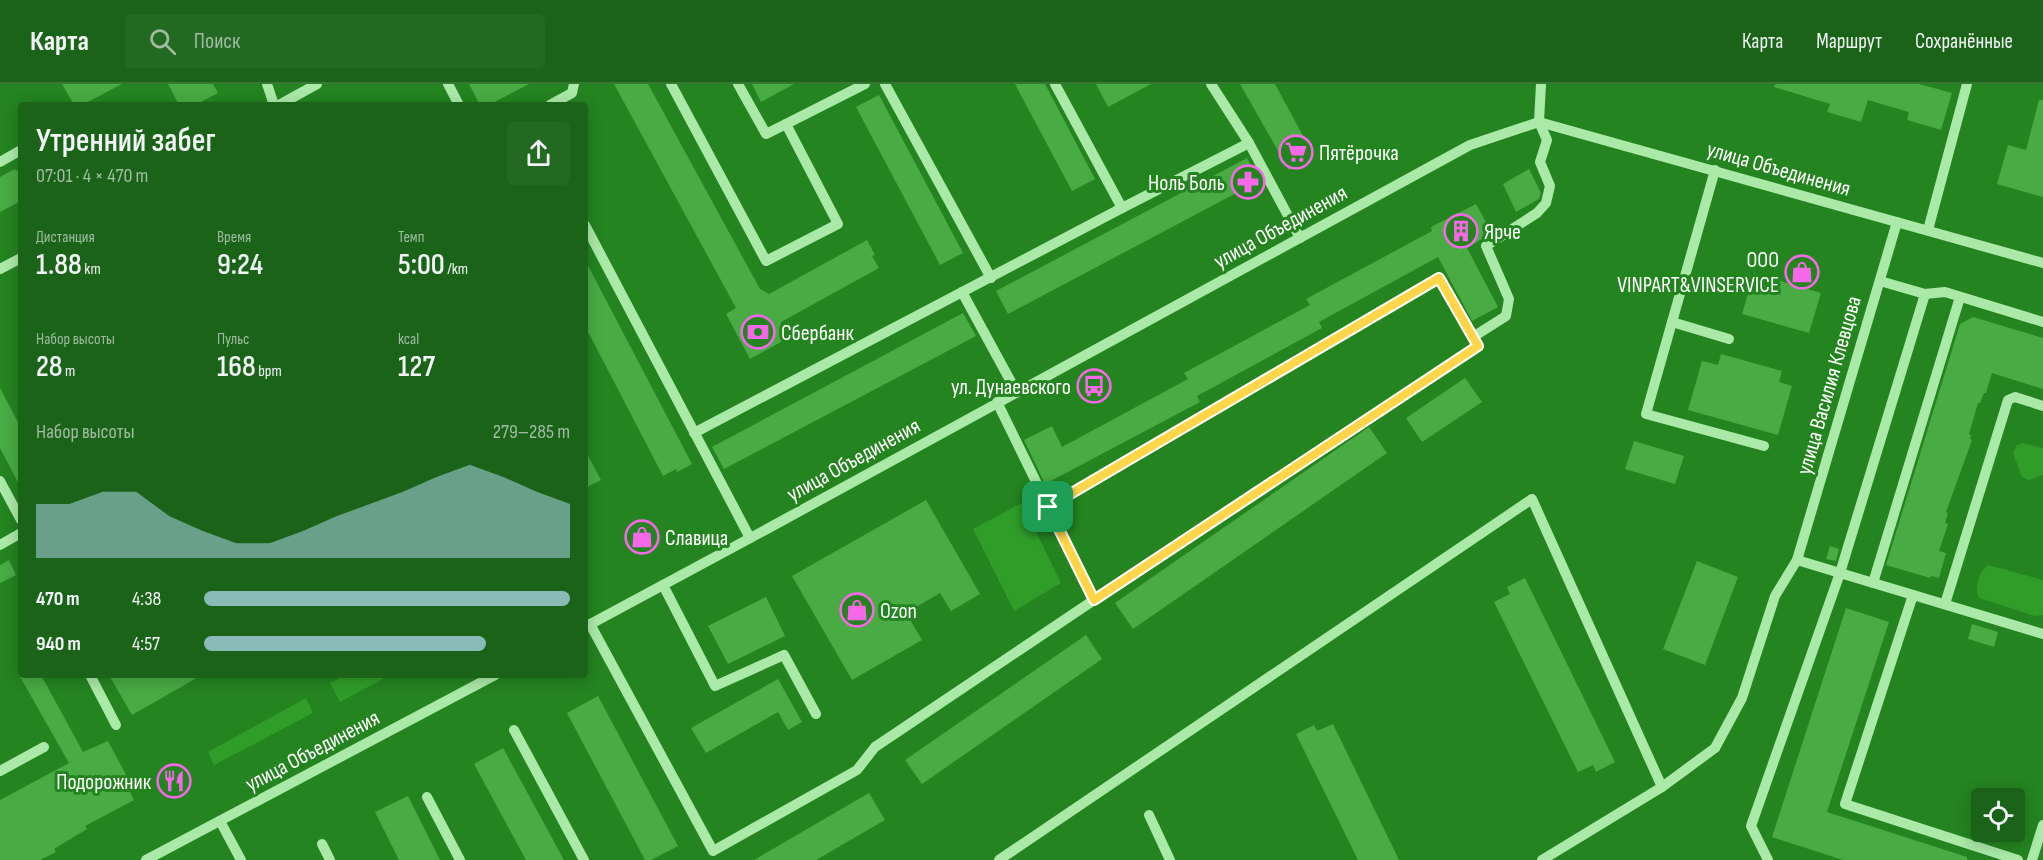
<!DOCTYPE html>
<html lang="ru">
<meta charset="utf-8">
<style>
:root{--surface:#1b6318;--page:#246921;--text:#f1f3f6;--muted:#a0bca2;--line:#397737;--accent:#8bbbb9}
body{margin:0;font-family:"Sofia Sans Condensed",sans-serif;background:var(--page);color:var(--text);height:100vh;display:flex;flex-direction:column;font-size:22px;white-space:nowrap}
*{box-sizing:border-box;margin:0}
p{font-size:20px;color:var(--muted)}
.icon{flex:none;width:33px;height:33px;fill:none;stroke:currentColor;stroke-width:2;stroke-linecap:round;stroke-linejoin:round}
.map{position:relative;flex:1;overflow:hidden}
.drawer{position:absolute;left:18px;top:18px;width:570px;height:576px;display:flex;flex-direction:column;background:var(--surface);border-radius:6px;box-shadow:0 3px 15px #0003}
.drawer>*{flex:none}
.tools{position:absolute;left:1971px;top:704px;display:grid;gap:12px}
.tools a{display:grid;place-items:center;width:54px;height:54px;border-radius:6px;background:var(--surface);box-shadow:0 3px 15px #0003;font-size:30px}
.pin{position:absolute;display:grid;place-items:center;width:51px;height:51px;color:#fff;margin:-26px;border-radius:12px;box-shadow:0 3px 9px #0006}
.round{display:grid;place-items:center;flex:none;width:63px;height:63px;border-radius:6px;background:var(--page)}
.summary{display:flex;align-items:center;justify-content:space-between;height:102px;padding:0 18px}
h1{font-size:33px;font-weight:600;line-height:45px}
.stats{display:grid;grid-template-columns:repeat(3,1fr);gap:9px;height:102px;padding:6px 18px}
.stats div{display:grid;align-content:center}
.stats b{font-size:30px;font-weight:600}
.stats small{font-size:16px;font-weight:400}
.stats p{font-size:16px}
.chart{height:168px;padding:12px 18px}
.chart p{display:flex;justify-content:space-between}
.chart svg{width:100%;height:108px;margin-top:6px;fill:var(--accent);opacity:.7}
ul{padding:0 18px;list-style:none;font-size:20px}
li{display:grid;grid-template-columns:96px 72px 1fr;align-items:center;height:45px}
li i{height:15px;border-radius:8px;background:var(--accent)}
header{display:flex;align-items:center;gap:36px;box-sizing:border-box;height:84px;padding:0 30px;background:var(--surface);border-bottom:2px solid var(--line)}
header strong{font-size:28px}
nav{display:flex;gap:33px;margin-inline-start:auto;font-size:21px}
.search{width:420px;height:54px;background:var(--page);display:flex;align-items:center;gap:15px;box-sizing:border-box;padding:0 21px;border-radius:6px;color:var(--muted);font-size:22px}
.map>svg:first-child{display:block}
.green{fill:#309d29}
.building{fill:#49ab44}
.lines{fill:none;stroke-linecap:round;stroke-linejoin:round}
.minor{stroke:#abe9a8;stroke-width:10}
.route-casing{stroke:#fff;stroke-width:12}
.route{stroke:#ffd54a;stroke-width:8}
.labels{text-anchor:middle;stroke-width:6;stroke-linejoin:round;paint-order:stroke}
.poi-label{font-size:22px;fill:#fff;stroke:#248420;text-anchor:start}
.street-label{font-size:22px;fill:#fff;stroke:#248420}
</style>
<header>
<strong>Карта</strong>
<div class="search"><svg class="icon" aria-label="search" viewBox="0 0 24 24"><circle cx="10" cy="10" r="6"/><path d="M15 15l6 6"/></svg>Поиск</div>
<nav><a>Карта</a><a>Маршрут</a><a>Сохранённые</a></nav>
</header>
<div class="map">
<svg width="2043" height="776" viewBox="0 0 2043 776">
<rect width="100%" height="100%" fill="#248420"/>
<g class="green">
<path d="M2022,359L2043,364V391L2029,396L2022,393L2013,369L2016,362Z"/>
<path d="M1022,419L1061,499L1014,527L973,445Z"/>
<path d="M1988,481L2043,496V531L2035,532L1979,514C1974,504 1979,487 1988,481Z"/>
<path d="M345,591H390L340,618L330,599Z"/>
<path d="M306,614L313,629L214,681L208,668Z"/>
</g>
<g class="building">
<path d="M62,0H122L82,21H74Z"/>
<path d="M168,0H213L218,9L195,21H179Z"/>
<path d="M469,0H529L489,21H480Z"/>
<path d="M614,0H648L760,205L769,210L867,156L875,171L872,172L879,184L781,238V258L750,275L726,230L736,224Z"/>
<path d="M752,0H794L761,18Z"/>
<path d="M1015,0H1045L1095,95L1072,107Z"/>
<path d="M1096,0H1151L1108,23Z"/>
<path d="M1240,0H1275L1309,63L1312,73L1289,86Z"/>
<path d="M1775,0H1919L1952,9L1941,46L1907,36L1909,28L1868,16L1861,38L1827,28L1830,20L1774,3Z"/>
<path d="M879,11L963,169L940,181L856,23Z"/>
<path d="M2039,16H2043V113L1997,100L2008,61L2026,66Z"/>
<path d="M1247,74L1259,97L1008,230L996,207Z"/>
<path d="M15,85L16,87L21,85V117L0,128V93Z"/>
<path d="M1529,85L1541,109L1539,115L1516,128L1503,100Z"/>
<path d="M1476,120L1492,149L1467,164L1498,223L1472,237L1438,173L1319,238L1322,244L1197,312L1200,318L1045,400L1024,356L1052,342L1062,363L1188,295L1184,289L1310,221L1306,215L1432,147L1431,143Z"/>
<path d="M585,176L692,380L677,388L676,385L663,392L585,242Z"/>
<path d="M1754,189L1821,209L1809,249L1742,230Z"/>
<path d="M963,229L976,252L724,385L712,363Z"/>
<path d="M1973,233L2043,254V305L1992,289L1986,309H1984L1980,319H1978L1969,350L1971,351L1970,355L1972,356L1946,428L1948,429L1945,439L1948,440L1939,467L1946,469L1939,494L1931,492L1930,494L1886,481L1960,240Z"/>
<path d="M1721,270L1782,287L1779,298L1792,302L1778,351L1688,326L1702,277L1718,281Z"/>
<path d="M1465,294L1482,318L1422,358L1406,334Z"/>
<path d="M0,304L21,344V404L0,364Z"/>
<path d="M1369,343L1387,369L1133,545L1115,519Z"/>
<path d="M1634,357L1684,372L1675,400L1625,385Z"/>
<path d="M585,366L601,396L585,404Z"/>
<path d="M926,416L980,510L951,527L940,509L906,529L922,556L852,596L792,492Z"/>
<path d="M1830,462L1839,465L1836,477L1826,475Z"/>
<path d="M9,476L16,491L0,499V481Z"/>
<path d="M1697,477L1738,493L1705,581L1663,565Z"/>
<path d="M1525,494L1615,678L1596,688L1593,681L1578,688L1494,518L1510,510L1507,503Z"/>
<path d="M766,513L785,552L728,580L708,542Z"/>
<path d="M1846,524L1889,538L1827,728L1967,773V776H1843L1772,753Z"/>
<path d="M1972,540L1998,548L1994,563L1968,555Z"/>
<path d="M1086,551L1102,575L922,700L905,676Z"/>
<path d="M19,591H41L83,668L108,657L133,704L129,706L134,716L85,742L87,745L54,765L56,768L40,776H0V716L69,679Z"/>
<path d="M109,591H202L132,631Z"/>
<path d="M778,595L802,638L788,646L778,628L706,669L691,644Z"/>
<path d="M598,612L678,762L651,776H645L567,629Z"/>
<path d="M1333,640L1399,776H1358L1296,650L1314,641L1317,647Z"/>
<path d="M503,664L564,776H526L474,680Z"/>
<path d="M869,709L885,736L816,776H754Z"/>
<path d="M408,712L440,776H399L375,728Z"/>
</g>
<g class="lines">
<g class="minor">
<path d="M267,0L274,21"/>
<path d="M448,0L459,21"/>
<path d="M671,0L766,177L838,140L786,40L766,50L738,0"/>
<path d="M885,0L991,194"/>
<path d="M1055,0L1122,124L1249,59L1300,154"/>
<path d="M1211,0L1249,59"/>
<path d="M279,21L317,0"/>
<path d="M550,21L572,9L574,0"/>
<path d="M786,40L865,0"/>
<path d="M0,78L21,66"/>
<path d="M1715,86L1646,330L1764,362"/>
<path d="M585,141L750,454"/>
<path d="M1928,146L1967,0"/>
<path d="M0,185L21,174"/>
<path d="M1880,197L1925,210L1840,489L2043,550"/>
<path d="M962,208L1016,307"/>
<path d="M1925,210L1945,208L2043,238"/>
<path d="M1672,238L1729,255"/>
<path d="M1473,253L1506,232L1509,215L1486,162L1537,129L1546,119L1550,102L1540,78L1547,56L1539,38L1541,0"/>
<path d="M694,349L1122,124"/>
<path d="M0,397L21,436"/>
<path d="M1048,423L1439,194L1478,262L1094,516"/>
<path d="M0,461L21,449"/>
<path d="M1873,499L1960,213"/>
<path d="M663,501L715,602L784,571L816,630"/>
<path d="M1913,511L1845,720L2018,776"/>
<path d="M1945,520L2008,316L2015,313L2043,322"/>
<path d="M590,540L713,767L857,686L875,663L1094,516L997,318"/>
<path d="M585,543L767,445L1470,61L1539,38L2043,179"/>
<path d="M90,591L116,641"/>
<path d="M514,646L584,776"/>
<path d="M0,687L44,663"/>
<path d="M427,713L460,776"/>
<path d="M1149,731L1170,776"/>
<path d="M220,737L241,776"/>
<path d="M322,760L330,776"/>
<path d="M146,776L495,591"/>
<path d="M999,776L1532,415L1662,703"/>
<path d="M1542,776L1662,703L1715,664L1742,614L1775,512L1797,476L1897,138"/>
<path d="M1768,776L1751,742L1840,489L1797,476"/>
<path d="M2032,776L2043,741"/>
</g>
</g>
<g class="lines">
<defs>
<path id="route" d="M1439,194L1478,262L1094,516L1048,423Z"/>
</defs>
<use href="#route" class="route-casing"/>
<use href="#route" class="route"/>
</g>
<defs>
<symbol id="supermarket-ring" viewBox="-11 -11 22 22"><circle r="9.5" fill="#248420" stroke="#f768e8" stroke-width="1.5"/><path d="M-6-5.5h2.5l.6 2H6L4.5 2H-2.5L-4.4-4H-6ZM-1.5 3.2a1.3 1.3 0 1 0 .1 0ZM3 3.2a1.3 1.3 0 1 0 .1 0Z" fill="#f768e8"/></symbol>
<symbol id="pharmacy-ring" viewBox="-11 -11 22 22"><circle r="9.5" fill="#248420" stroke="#f768e8" stroke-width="1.5"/><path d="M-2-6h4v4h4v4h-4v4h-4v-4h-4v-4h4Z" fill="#f768e8"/></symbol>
<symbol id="building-ring" viewBox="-11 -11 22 22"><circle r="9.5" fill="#248420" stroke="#f768e8" stroke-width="1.5"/><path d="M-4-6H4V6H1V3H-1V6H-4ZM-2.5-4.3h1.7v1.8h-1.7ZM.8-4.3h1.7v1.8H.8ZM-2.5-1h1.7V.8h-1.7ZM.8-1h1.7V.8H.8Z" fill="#f768e8"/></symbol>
<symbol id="shop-ring" viewBox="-11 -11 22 22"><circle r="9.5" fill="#248420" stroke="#f768e8" stroke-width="1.5"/><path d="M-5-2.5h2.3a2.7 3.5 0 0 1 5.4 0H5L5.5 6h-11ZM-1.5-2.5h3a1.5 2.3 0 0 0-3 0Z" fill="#f768e8"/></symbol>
<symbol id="bank-ring" viewBox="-11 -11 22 22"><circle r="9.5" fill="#248420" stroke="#f768e8" stroke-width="1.5"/><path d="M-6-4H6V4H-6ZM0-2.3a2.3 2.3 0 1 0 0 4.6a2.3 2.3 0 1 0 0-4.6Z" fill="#f768e8"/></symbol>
<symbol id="bus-ring" viewBox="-11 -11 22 22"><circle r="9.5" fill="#248420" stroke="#f768e8" stroke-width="1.5"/><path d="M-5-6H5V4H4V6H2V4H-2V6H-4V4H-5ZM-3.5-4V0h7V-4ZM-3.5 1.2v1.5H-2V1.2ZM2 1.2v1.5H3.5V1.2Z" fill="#f768e8"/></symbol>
<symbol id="restaurant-ring" viewBox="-11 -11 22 22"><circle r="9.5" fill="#248420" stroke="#f768e8" stroke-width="1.5"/><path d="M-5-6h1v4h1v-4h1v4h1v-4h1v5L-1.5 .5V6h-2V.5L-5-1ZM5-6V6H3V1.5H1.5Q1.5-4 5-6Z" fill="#f768e8"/></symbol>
</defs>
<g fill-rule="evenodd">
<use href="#supermarket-ring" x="1277" y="49" width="38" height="38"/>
<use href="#pharmacy-ring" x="1229" y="79" width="38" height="38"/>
<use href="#building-ring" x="1442" y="128" width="38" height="38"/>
<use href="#shop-ring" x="1783" y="169" width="38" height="38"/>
<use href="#bank-ring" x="739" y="229" width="38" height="38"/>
<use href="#bus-ring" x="1075" y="283" width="38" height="38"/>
<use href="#shop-ring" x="623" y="434" width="38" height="38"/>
<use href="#shop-ring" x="838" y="507" width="38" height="38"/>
<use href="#restaurant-ring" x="155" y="678" width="38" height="38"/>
</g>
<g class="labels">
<g class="poi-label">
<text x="1319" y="76">Пятёрочка</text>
<text x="1225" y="106" text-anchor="end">Ноль Боль</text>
<text x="1484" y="155">Ярче</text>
<text x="1779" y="183" text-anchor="end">ООО<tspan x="1779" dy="25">VINPART&amp;VINSERVICE</tspan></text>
<text x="781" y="256">Сбербанк</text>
<text x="1071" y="310" text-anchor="end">ул. Дунаевского</text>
<text x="665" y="461">Славица</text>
<text x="880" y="534">Ozon</text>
<text x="151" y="705" text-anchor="end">Подорожник</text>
</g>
<g class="street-label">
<text transform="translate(1779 84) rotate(16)" y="8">улица Объединения</text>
<text transform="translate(1280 142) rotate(-29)" y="8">улица Объединения</text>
<text transform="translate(1828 301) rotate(-74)" y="8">улица Василия Клевцова</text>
<text transform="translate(853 375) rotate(-29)" y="8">улица Объединения</text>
<text transform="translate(312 666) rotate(-28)" y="8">улица Объединения</text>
</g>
</g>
</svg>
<div class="tools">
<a><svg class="icon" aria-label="locate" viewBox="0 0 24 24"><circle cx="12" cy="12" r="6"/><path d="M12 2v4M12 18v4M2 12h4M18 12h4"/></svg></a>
</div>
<div class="pin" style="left:1048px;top:423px;background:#1e9e55"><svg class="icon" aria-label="arrive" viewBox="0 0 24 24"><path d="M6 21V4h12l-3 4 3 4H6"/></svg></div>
<section class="drawer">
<div class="summary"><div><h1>Утренний забег</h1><p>07:01 · 4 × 470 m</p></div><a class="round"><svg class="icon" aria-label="share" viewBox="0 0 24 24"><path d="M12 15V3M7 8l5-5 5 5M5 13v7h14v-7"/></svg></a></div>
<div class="stats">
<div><p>Дистанция</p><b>1.88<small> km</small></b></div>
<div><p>Время</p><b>9:24</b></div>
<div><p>Темп</p><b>5:00<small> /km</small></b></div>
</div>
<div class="stats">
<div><p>Набор высоты</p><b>28<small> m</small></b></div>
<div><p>Пульс</p><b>168<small> bpm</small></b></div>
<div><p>kcal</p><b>127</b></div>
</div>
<div class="chart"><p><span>Набор высоты</span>279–285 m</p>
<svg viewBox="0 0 160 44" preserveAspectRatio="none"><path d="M0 44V22L10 22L20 17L30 17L40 27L50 33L60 38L70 38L80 33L90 27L100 22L110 17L120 11L130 6L140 11L150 17L160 22V44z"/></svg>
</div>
<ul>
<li><b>470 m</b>4:38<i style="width:100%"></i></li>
<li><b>940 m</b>4:57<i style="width:77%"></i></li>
</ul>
</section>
</div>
